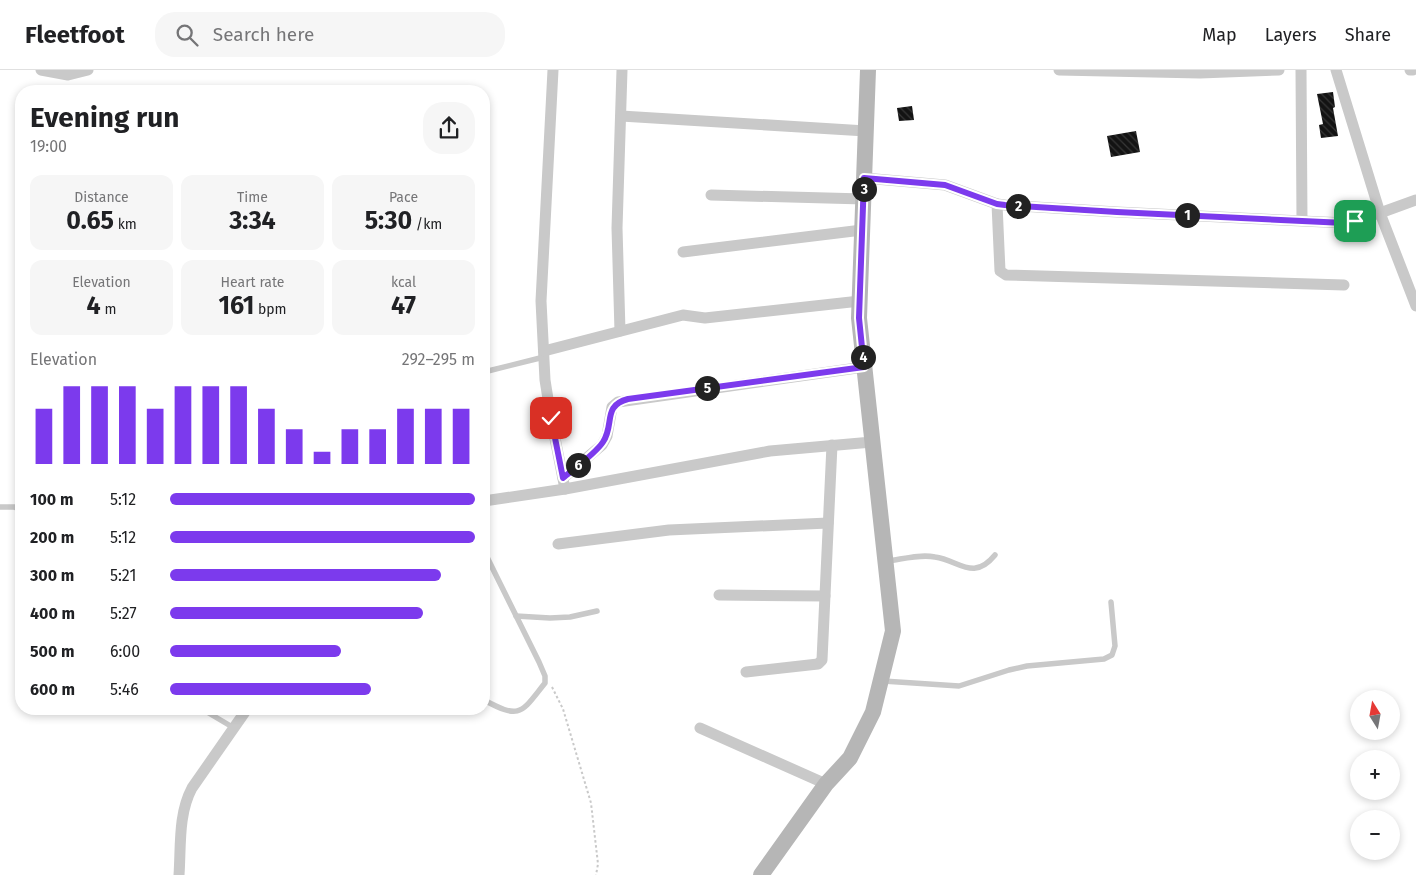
<!DOCTYPE html>
<meta charset="utf-8">
<style>
:root{--surface:#fff;--page:#f6f6f6;--text:#202124;--muted:#757577;--line:#e0e0e0;--accent:#7c3aed}
body{margin:0;font-family:"Fira Sans",sans-serif;background:var(--page);color:var(--text);height:100vh;display:flex;flex-direction:column;font-size:19px;white-space:nowrap}
*{box-sizing:border-box;margin:0}
p{font-size:16px;color:var(--muted)}
.icon{flex:none;width:28px;height:28px;fill:none;stroke:currentColor;stroke-width:2;stroke-linecap:round;stroke-linejoin:round}
.map{position:relative;flex:1;overflow:hidden}
.panel{position:absolute;left:15px;top:15px;width:475px;height:630px;display:flex;flex-direction:column;background:var(--surface);border-radius:20px;box-shadow:0 2px 8px #0003}
.panel>*{flex:none}
.needle{width:32px;rotate:349deg}
.buttons{position:absolute;left:1350px;top:620px;display:grid;gap:10px}
.buttons a{display:grid;place-items:center;width:50px;height:50px;border-radius:50%;background:var(--surface);box-shadow:0 2px 8px #0003;font-size:25px}
.pin{position:absolute;display:grid;place-items:center;width:42px;height:42px;color:#fff;margin:-21px;border-radius:10px;box-shadow:0 2px 8px #0006}
.km{position:absolute;width:25px;height:25px;margin:-12px;border-radius:50%;background:#222;color:#fff;font-size:14px;line-height:25px;text-align:center}
.round{display:grid;place-items:center;flex:none;width:52px;height:52px;border-radius:20px;background:var(--page)}
.headline{display:flex;align-items:center;justify-content:space-between;height:85px;padding:0 15px}
h1{font-size:28px;font-weight:700;line-height:38px}
.metrics{display:grid;grid-template-columns:repeat(3,1fr);gap:8px;height:85px;padding:5px 15px}
.metrics div{display:grid;align-content:center;border-radius:12px;background:var(--page);text-align:center}
.metrics b{font-size:25px;font-weight:700}
.metrics small{font-size:14px;font-weight:400}
.metrics p{font-size:14px}
.chart{height:140px;padding:10px 15px}
.chart p{display:flex;justify-content:space-between}
.chart svg{width:100%;height:90px;margin-top:5px;stroke:var(--accent);stroke-width:6}
ul{padding:0 15px;list-style:none;font-size:16px}
li{display:grid;grid-template-columns:80px 60px 1fr;align-items:center;height:38px}
li i{height:12px;border-radius:6px;background:var(--accent)}
header{display:flex;align-items:center;gap:30px;box-sizing:border-box;height:70px;padding:0 25px;background:var(--surface);border-bottom:1px solid var(--line)}
header strong{font-size:24px}
nav{display:flex;gap:28px;margin-inline-start:auto;font-size:18px}
.search{width:350px;height:45px;background:var(--page);display:flex;align-items:center;gap:12px;box-sizing:border-box;padding:0 18px;border-radius:20px;color:var(--muted);font-size:19px}
.map>svg:first-child{display:block}
.building{fill:url(#building-back-hatch)}
.lines{fill:none;stroke-linecap:round;stroke-linejoin:round}
.path{stroke:#c9c9c9;stroke-width:2;stroke-dasharray:2.5 2.5;stroke-linecap:butt}
.service{stroke:#c9c9c9;stroke-width:5.5}
.minor{stroke:#c9c9c9;stroke-width:11}
.secondary{stroke:#b6b6b6;stroke-width:16}
.route-casing{stroke:#fff;stroke-width:10}
.route{stroke:#7c3aed;stroke-width:6}
</style>
<header>
<strong>Fleetfoot</strong>
<div class="search"><svg class="icon" aria-label="search" viewBox="0 0 24 24"><circle cx="10" cy="10" r="6"/><path d="M15 15l6 6"/></svg>Search here</div>
<nav><a>Map</a><a>Layers</a><a>Share</a></nav>
</header>
<div class="map">
<svg width="1416" height="805" viewBox="0 0 1416 805">
<defs>
<pattern id="building-back-hatch" width="6" height="6" patternUnits="userSpaceOnUse" patternTransform="scale(1.25)"><rect width="6" height="6" fill="#131313"/><path d="M-1 5l2 2M0 0l6 6M5-1l2 2" fill="none" stroke="#363636"/></pattern>
</defs>
<rect width="100%" height="100%" fill="#fff"/>
<g class="building">
<path d="M1333,22L1335,37L1333,38L1338,66L1321,68L1319,55L1323,54L1317,24Z"/>
<path d="M912,36L914,50L899,51L897,38Z"/>
<path d="M1136,61L1140,82L1111,87L1107,66Z"/>
</g>
<g class="lines">
<path class="path" d="M552,617L563,639L591,733L598,794L596,805"/>
<g class="service">
<path d="M484,302L544,287"/>
<path d="M0,437H14L21,439"/>
<path d="M484,481L539,592L545,606V613C521,643 521,650 484,630"/>
<path d="M888,491C903,489 920,484 935,487C959,490 973,512 995,485"/>
<path d="M516,546L550,548L570,547L597,541"/>
<path d="M883,611L959,616L1009,600L1027,596L1104,589L1112,585L1115,576L1111,532"/>
<path d="M202,639L234,658"/>
</g>
<g class="minor">
<path d="M41,0L68,5L88,0"/>
<path d="M553,0L541,231L545,310L551,348L565,419"/>
<path d="M1059,0L1200,3L1279,0"/>
<path d="M1301,0L1302,150"/>
<path d="M1336,0L1380,143L1416,236"/>
<path d="M1410,0H1413"/>
<path d="M621,46L866,61"/>
<path d="M864,108L945,115L997,134L1005,135L1117,142L1345,153L1380,143L1416,130"/>
<path d="M711,125L864,129"/>
<path d="M997,134L1000,201L1006,205L1344,215"/>
<path d="M683,182L862,160"/>
<path d="M620,261L617,158L622,0"/>
<path d="M544,281L683,245L705,248L860,231"/>
<path d="M563,408L602,375L607,366L612,337L618,332L864,297"/>
<path d="M484,431L565,419L770,381L872,372"/>
<path d="M558,474L669,460L828,453"/>
<path d="M719,525L825,526"/>
<path d="M746,602L818,594L822,590L832,375"/>
<path d="M700,658L826,714"/>
<path d="M179,805C181,777 178,744 192,718L247,639"/>
</g>
<path class="secondary" d="M761,805L826,714L850,688L873,642L893,561L859,248L868,0"/>
</g>
<g class="lines">
<defs>
<path id="route" d="M551,348L563,408C574,399 596,383 603,372C615,354 602,336 628,329L864,297L859,248L864,108L945,115L997,134L1005,135L1117,142L1345,153L1355,151"/>
</defs>
<use href="#route" class="route-casing"/>
<use href="#route" class="route"/>
</g>
</svg>
<div class="buttons">
<a><svg class="needle" viewBox="-14 -14 28 28"><path d="M0-13l5 13h-10z" fill="#e53935"/><path d="M0 13l5-13h-10z" fill="#757577"/></svg></a>
<a>+</a>
<a>−</a>
</div>
<div class="pin" style="left:1355px;top:151px;background:#1e9e55"><svg class="icon" aria-label="arrive" viewBox="0 0 24 24"><path d="M6 21V4h12l-3 4 3 4H6"/></svg></div>
<div class="pin" style="left:551px;top:348px;background:#d93025"><svg class="icon" aria-label="check" viewBox="0 0 24 24"><path d="M5 12l5 5 9-10"/></svg></div>
<b class="km" style="left:1187px;top:145px">1</b>
<b class="km" style="left:1018px;top:136px">2</b>
<b class="km" style="left:864px;top:119px">3</b>
<b class="km" style="left:863px;top:287px">4</b>
<b class="km" style="left:707px;top:318px">5</b>
<b class="km" style="left:578px;top:395px">6</b>
<section class="panel">
<div class="headline"><div><h1>Evening run</h1><p>19:00</p></div><a class="round"><svg class="icon" aria-label="share" viewBox="0 0 24 24"><path d="M12 15V3M7 8l5-5 5 5M5 13v7h14v-7"/></svg></a></div>
<div class="metrics">
<div><p>Distance</p><b>0.65<small> km</small></b></div>
<div><p>Time</p><b>3:34</b></div>
<div><p>Pace</p><b>5:30<small> /km</small></b></div>
</div>
<div class="metrics">
<div><p>Elevation</p><b>4<small> m</small></b></div>
<div><p>Heart rate</p><b>161<small> bpm</small></b></div>
<div><p>kcal</p><b>47</b></div>
</div>
<div class="chart"><p><span>Elevation</span>292–295 m</p>
<svg viewBox="0 0 160 44" preserveAspectRatio="none"><path d="M5 44V17M15 44V6M25 44V6M35 44V6M45 44V17M55 44V6M65 44V6M75 44V6M85 44V17M95 44V27M105 44V38M115 44V27M125 44V27M135 44V17M145 44V17M155 44V17"/></svg>
</div>
<ul>
<li><b>100 m</b>5:12<i style="width:100%"></i></li>
<li><b>200 m</b>5:12<i style="width:100%"></i></li>
<li><b>300 m</b>5:21<i style="width:89%"></i></li>
<li><b>400 m</b>5:27<i style="width:83%"></i></li>
<li><b>500 m</b>6:00<i style="width:56%"></i></li>
<li><b>600 m</b>5:46<i style="width:66%"></i></li>
</ul>
</section>
</div>
